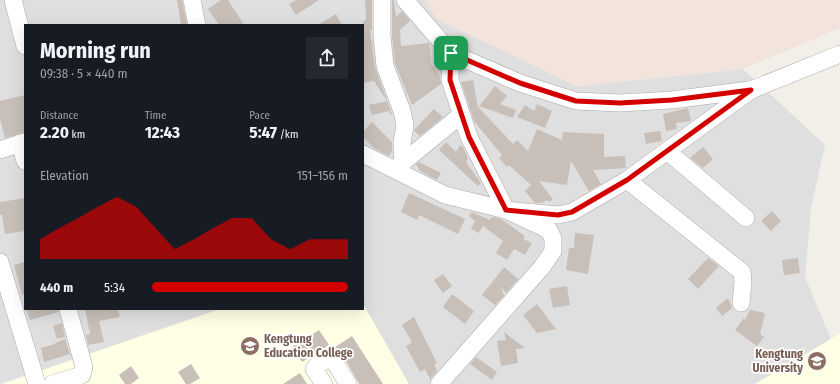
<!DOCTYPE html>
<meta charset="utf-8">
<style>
:root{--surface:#171b24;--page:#242831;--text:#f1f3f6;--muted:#9ea1a6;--accent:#d40000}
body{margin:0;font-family:"Fira Sans Condensed",sans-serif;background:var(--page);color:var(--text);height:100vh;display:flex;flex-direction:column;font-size:15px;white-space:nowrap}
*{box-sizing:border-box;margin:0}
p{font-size:13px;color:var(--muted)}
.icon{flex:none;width:22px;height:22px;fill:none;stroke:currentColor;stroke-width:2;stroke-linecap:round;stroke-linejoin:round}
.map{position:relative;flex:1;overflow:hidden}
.details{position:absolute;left:24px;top:24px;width:340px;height:286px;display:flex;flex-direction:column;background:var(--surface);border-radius:0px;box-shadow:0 4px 16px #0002}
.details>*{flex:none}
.pin{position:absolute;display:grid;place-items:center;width:34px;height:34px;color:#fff;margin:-17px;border-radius:8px;box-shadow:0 2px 6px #0006}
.round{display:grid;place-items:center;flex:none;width:42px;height:42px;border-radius:0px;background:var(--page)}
.summary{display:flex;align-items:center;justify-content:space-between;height:68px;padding:0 16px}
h1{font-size:22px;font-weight:700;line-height:30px}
.figures{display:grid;grid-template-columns:repeat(3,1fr);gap:6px;height:68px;padding:4px 16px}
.figures div{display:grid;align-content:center}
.figures b{font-size:17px;font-weight:700}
.figures small{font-size:11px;font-weight:400}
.figures p{font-size:11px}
.chart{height:112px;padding:8px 16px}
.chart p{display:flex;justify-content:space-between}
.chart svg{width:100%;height:72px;margin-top:4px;fill:var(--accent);opacity:.7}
ul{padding:0 16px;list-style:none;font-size:13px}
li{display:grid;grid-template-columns:64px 48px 1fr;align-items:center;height:30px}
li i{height:10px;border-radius:5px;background:var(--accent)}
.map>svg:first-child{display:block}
.residential{fill:#e0dfdf}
.education{fill:#ffffe5}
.military{fill:#f3e3dd}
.building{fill:#c7bfb8}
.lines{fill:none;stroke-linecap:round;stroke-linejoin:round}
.minor-casing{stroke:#a9a9a9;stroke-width:18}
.minor{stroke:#fff;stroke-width:17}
.route-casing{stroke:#fff;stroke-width:8}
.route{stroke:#d40000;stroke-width:5}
.labels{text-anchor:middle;stroke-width:3.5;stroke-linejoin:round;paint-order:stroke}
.education-label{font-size:12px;font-weight:bold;fill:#785e54;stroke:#fff;text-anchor:start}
</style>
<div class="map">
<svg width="840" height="384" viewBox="0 0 840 384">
<rect width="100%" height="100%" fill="#f2efe9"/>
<path class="residential" d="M0,0H425L437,19L577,86L743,69L825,145L811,208L805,277L831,339L755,384H409L363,304V25H25V309H220L0,384Z"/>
<g class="education">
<path d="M363,304L409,384H3L220,309H363Z"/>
<path d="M840,334V384H755L831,339Z"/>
</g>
<path class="military" d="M425,0H840V28L743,69L577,86L437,19Z"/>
<g class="building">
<path d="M177,0H182L187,25H181Z"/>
<path d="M221,0H228L244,25H219L208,9Z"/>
<path d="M296,0H319L296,15L289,4Z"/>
<path d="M365,0H372V30H370L375,67L392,114L391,115L389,111L372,115L369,105L387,101L374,81L363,83V21L366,20Z"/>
<path d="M392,0H394L396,17L402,11L410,21L400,30L401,46L429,43L431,64L440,76L441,84L412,105L395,64L392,36Z"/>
<path d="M336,14L342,25H318Z"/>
<path d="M473,80L478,107L513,144L517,140L528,151L537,129L562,140L563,132L604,134V157L625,156L626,168L593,170L601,184L589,191L571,161L567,185L539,181L553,199L549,202L547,200L542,203H535L525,191L531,185L509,165L507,167L499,158L502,155L474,121L461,82Z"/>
<path d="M495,86L507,96L500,104L516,110L513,118L479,106Z"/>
<path d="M25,95V132L5,138L0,119V101Z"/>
<path d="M537,104L552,111L545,128L517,117L525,105L534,111Z"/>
<path d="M688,108L691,121L676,123L677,129L666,131L663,114Z"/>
<path d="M434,109L443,117L420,136L414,131L415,129Z"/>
<path d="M372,122L392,142V151L389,156L375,149L363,137V132Z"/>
<path d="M660,131L662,141L646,144L644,133Z"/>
<path d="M446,142L456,152L460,145L463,147L468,158L466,162L481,183L478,186L439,150Z"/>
<path d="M703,147L713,159L703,168L690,158Z"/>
<path d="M419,162L441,173L437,180L420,171L416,164Z"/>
<path d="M409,193L465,219L458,234L419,215L417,220L401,212Z"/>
<path d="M25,198V231L5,234L2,215H0V202Z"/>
<path d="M772,211L781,221L771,231L761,221Z"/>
<path d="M472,212L490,220L492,217L501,219L525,236L523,239L532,243L525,255L514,249L507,260L496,253L503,241L483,226L479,233L471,229L475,221L469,216Z"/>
<path d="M575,233L594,235L588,274L566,270L569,248H574Z"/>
<path d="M708,258L719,266L698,289L688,279Z"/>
<path d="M798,258L800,273L784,275L782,260Z"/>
<path d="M25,262V294L22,295L14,265Z"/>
<path d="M504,267L518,279L506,293L501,287L504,296L495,305L482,295Z"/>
<path d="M443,274L452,286L443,293L434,280Z"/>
<path d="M567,286L570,305L553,308L549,289Z"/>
<path d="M452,294L474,311L465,324L443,307Z"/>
<path d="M728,298L732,308L722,316L716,308Z"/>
<path d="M537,304L556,329L537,333L523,315Z"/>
<path d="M26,309H58L59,312L30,320Z"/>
<path d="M85,309H118L120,317L99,321L104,342L88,345L86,335L90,334Z"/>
<path d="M750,310L765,313L760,334L764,337L757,346L735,330L744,318L745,320Z"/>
<path d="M414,317L437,363L434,364L437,371L430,379L425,369L420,372L406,346L412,342L402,325Z"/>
<path d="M62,323L65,337L57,339L53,326Z"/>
<path d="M319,330L329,345L302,362L292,347Z"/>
<path d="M504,332L525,348L516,349L518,363L501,366L497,341L506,340Z"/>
<path d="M352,336L383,384H359L343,356L335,347Z"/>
<path d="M65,339L70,354L44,362L41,348L55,344V343Z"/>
<path d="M476,357L497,372L492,380L470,364Z"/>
<path d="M191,364L200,378L190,384H186L178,372Z"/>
<path d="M131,366L139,378L131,384H125L119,375Z"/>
<path d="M300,373L307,384H283Z"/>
</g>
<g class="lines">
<defs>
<g id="minor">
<path d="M13,0L25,46"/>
<path d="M192,0L197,25"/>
<path d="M382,0V37L385,66L402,111L405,125L402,143L403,162"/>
<path d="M405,0L451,53L520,83L576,101L620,103L672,100L749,90"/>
<path d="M20,143L25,161"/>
<path d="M0,150L25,142"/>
<path d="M667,151L746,218"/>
<path d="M363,154L445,195L506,210L558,215L572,212L627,180L751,90L840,54"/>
<path d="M396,168L461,115"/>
<path d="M627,180L742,272L743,282L741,303"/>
<path d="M0,262L37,384"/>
<path d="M52,384L82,375L84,367L68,309"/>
<path d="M324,384L314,369L318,364L329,359L334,361L348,384"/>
<path d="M439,384L542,267L553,251V239L549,230L506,210L469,137L450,80L451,53"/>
</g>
</defs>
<use href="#minor" class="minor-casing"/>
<use href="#minor" class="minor"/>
</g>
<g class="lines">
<defs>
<path id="route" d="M451,53L520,83L576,101L620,103L672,100L751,90L627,180L572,212L558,215L506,210L469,137L450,80Z"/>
</defs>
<use href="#route" class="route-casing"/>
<use href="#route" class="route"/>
</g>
<defs>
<symbol id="university-disc" viewBox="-11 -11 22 22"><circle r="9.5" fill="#8d6e63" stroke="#fff"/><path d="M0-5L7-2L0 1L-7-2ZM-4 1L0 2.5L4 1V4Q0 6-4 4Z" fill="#fff"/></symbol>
</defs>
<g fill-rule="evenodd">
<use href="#university-disc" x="239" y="335" width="22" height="22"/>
<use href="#university-disc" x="806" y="350" width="22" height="22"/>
</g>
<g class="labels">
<g class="education-label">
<text x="264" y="343">Kengtung<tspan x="264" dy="14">Education College</tspan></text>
<text x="803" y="358" text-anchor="end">Kengtung<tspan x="803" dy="14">University</tspan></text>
</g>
</g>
</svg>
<div class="pin" style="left:451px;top:53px;background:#1e9e55"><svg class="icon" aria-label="arrive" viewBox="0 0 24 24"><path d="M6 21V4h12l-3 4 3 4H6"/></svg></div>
<section class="details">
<div class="summary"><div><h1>Morning run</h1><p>09:38 · 5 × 440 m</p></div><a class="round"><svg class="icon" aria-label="share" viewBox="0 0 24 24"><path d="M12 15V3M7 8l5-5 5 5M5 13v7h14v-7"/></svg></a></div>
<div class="figures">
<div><p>Distance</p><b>2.20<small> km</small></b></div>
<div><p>Time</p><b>12:43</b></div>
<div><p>Pace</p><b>5:47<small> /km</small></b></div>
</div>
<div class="chart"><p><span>Elevation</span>151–156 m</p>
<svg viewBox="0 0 160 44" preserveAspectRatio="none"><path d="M0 44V32L10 25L20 19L30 12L40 6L50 12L60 25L70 38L80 32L90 25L100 19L110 19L120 32L130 38L140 32L150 32L160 32V44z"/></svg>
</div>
<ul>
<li><b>440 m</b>5:34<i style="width:100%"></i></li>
</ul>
</section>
</div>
